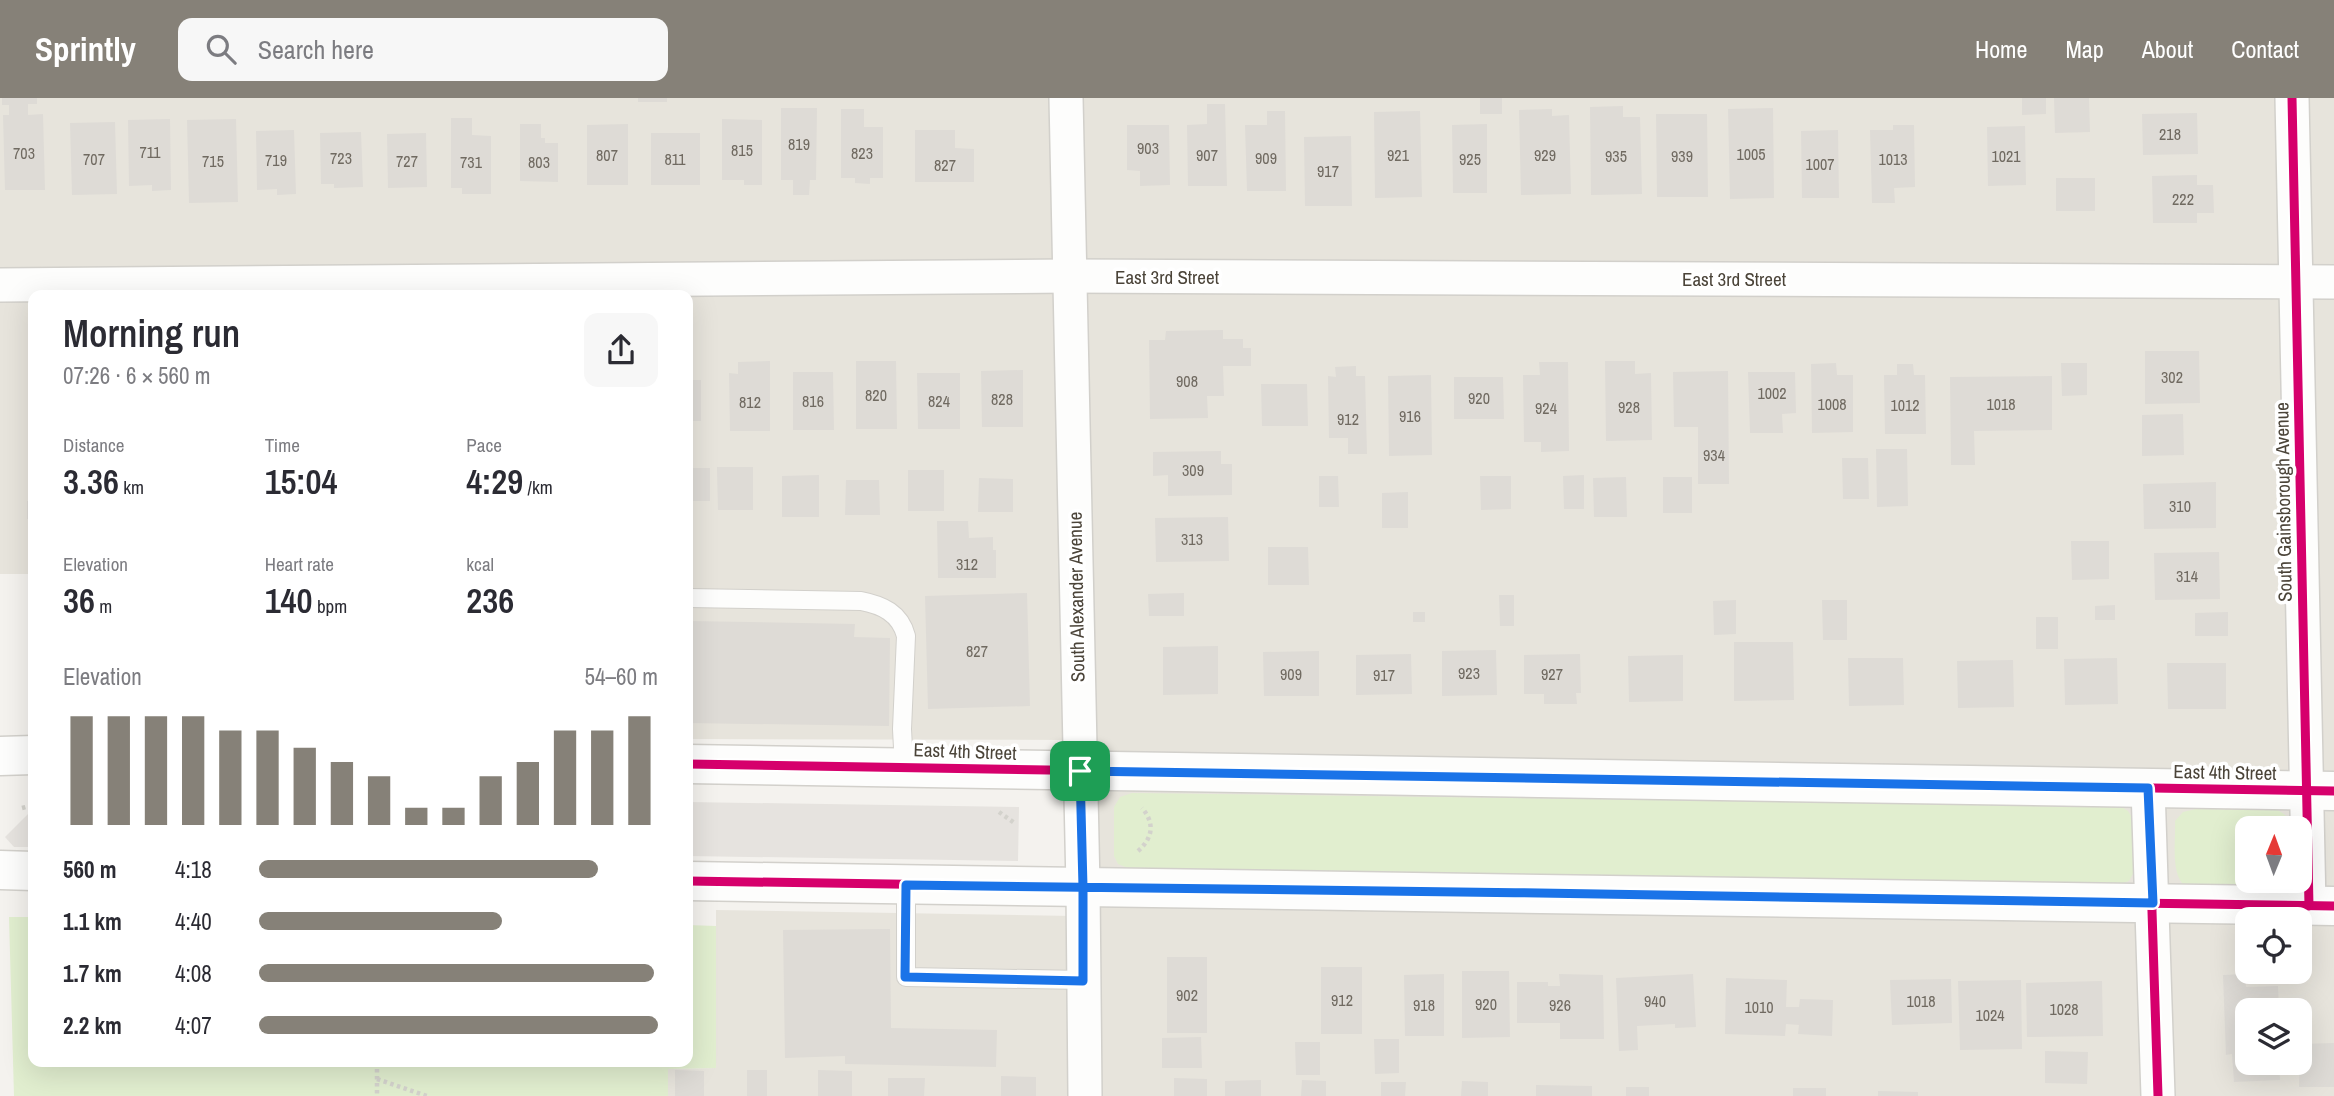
<!DOCTYPE html>
<meta charset="utf-8">
<style>
:root{--surface:#fff;--page:#f7f7f7;--text:#2b2b33;--muted:#7c7c81;--accent:#868178}
body{margin:0;font-family:"Archivo Narrow",sans-serif;background:var(--page);color:var(--text);height:100vh;display:flex;flex-direction:column;font-size:26px;white-space:nowrap}
*{box-sizing:border-box;margin:0}
p{font-size:23px;color:var(--muted)}
.icon{flex:none;width:38px;height:38px;fill:none;stroke:currentColor;stroke-width:2;stroke-linecap:round;stroke-linejoin:round}
.map{position:relative;flex:1;overflow:hidden}
.sheet{position:absolute;left:28px;top:192px;width:665px;height:777px;display:flex;flex-direction:column;background:var(--surface);border-radius:14px;box-shadow:0 7px 28px #0002}
.sheet>*{flex:none}
.needle{width:46px;rotate:1deg}
.buttons{position:absolute;left:2235px;top:718px;display:grid;gap:14px}
.buttons a{display:grid;place-items:center;width:77px;height:77px;border-radius:14px;background:var(--surface);box-shadow:0 7px 28px #0002;font-size:35px}
.pin{position:absolute;display:grid;place-items:center;width:60px;height:60px;color:#fff;margin:-30px;border-radius:14px;box-shadow:0 4px 10px #0006}
.round{display:grid;place-items:center;flex:none;width:74px;height:74px;border-radius:14px;background:var(--page)}
.summary{display:flex;align-items:center;justify-content:space-between;height:119px;padding:0 35px}
h1{font-size:38px;font-weight:600;line-height:52px}
.figures{display:grid;grid-template-columns:repeat(3,1fr);gap:10px;height:119px;padding:7px 35px}
.figures div{display:grid;align-content:center}
.figures b{font-size:35px;font-weight:600}
.figures small{font-size:19px;font-weight:400}
.figures p{font-size:19px}
.chart{height:196px;padding:14px 35px}
.chart p{display:flex;justify-content:space-between}
.chart svg{width:100%;height:126px;margin-top:7px;stroke:var(--accent);stroke-width:6}
ul{padding:0 35px;list-style:none;font-size:23px}
li{display:grid;grid-template-columns:112px 84px 1fr;align-items:center;height:52px}
li i{height:18px;border-radius:9px;background:var(--accent)}
header{display:flex;align-items:center;gap:42px;box-sizing:border-box;height:98px;padding:0 35px;background:var(--accent);color:#fff}
header strong{font-size:33px}
nav{display:flex;gap:38px;margin-inline-start:auto;font-size:24px}
.search{width:490px;height:63px;background:var(--page);display:flex;align-items:center;gap:18px;box-sizing:border-box;padding:0 24px;border-radius:14px;color:var(--muted);font-size:26px}
.map>svg:first-child{display:block}
.residential{fill:#e7e4dc;fill-rule:evenodd}
.green{fill:#e1eecf}
.parking{fill:#e6e3df}
.building{fill:#dedbd6}
.lines{fill:none;stroke-linecap:round;stroke-linejoin:round}
.service-casing{stroke:#d2d0cb;stroke-width:20}
.minor-casing{stroke:#d2d0cb;stroke-width:36}
.tertiary-casing{stroke:#d2d0cb;stroke-width:41}
.path{stroke:#d3d2cc;stroke-width:4.5;stroke-dasharray:3.5 3.5;stroke-linecap:butt}
.service{stroke:#fdfdfc;stroke-width:18}
.minor{stroke:#fdfdfc;stroke-width:33}
.tertiary{stroke:#fdfdfc;stroke-width:38}
.cycleway-casing{stroke:#fff;stroke-width:13}
.cycleway{stroke:#d6006c;stroke-width:9}
.route-casing{stroke:#fff;stroke-width:14}
.route{stroke:#1a73e8;stroke-width:9}
.labels{text-anchor:middle;stroke-width:7;stroke-linejoin:round;paint-order:stroke}
.number-label{font-size:16px;fill:#706a61}
.street-label{font-size:19px;fill:#4b4439;stroke:#fff}
</style>
<header>
<strong>Sprintly</strong>
<div class="search"><svg class="icon" aria-label="search" viewBox="0 0 24 24"><circle cx="10" cy="10" r="6"/><path d="M15 15l6 6"/></svg>Search here</div>
<nav><a>Home</a><a>Map</a><a>About</a><a>Contact</a></nav>
</header>
<div class="map">
<svg width="2334" height="998" viewBox="0 0 2334 998">
<rect width="100%" height="100%" fill="#f4f2ee"/>
<path class="residential" d="M0,0H2334V998H668V971L716,970V812L1073,818V642L688,641V198H33V476H0ZM2247,730H2300V782H2247ZM2247,821H2300V873H2247ZM2247,912H2300V964H2247Z"/>
<g class="green">
<path d="M1132,695L2120,708L2128,713L2133,721L2134,774L2129,783L2118,787L1133,772L1118,766L1114,758V709L1120,699Z"/>
<path d="M2196,711L2277,712C2285,715 2290,721 2290,730H2247V782H2290L2282,790L2185,788C2170,776 2176,741 2175,723L2183,714Z"/>
<path d="M9,819H33V964H688V827L716,828V970L668,971V998H14Z"/>
</g>
<g class="parking">
<path d="M688,704L1019,709L1018,763L688,758Z"/>
<path d="M33,711V749H14L5,739Z"/>
</g>
<g class="building">
<path d="M2,0H37V6H28V17L43,16L45,92H5L3,17H9V7H2Z"/>
<rect x="638" y="0" width="29" height="4"/>
<rect x="1480" y="0" width="22" height="16"/>
<path d="M2022,0H2046V16L2022,17Z"/>
<path d="M2054,0H2089L2090,34L2055,35Z"/>
<path d="M1207,6H1225L1227,88H1188L1187,27L1207,26Z"/>
<path d="M1623,8V19H1640L1642,96L1591,97L1590,9Z"/>
<path d="M781,10H817L816,82H810L809,97H793V82H781Z"/>
<path d="M1773,10L1774,100L1730,101L1728,11Z"/>
<path d="M841,11H864V29H883V80H870V86L855,85V80H841Z"/>
<path d="M1552,11V18L1569,17L1571,96L1521,97L1519,12Z"/>
<path d="M1267,13H1285L1286,93H1247L1245,27H1267Z"/>
<path d="M1420,13L1422,99L1375,100L1374,14Z"/>
<path d="M2197,15L2198,56L2143,57L2142,16Z"/>
<path d="M1656,16H1707L1708,99H1657Z"/>
<path d="M451,20H472V37L491,38V96H462V90H451Z"/>
<path d="M170,21L171,92L152,93V87L129,88L128,22Z"/>
<path d="M236,21L238,104L189,105L187,22Z"/>
<path d="M722,21L762,22V87H744V82H722Z"/>
<path d="M115,24L117,96L72,97L70,25Z"/>
<path d="M520,26H541V40H545V45H558V84L520,83Z"/>
<path d="M628,26V87H587V27Z"/>
<path d="M1487,26V95H1453L1452,27Z"/>
<path d="M1127,27H1169L1170,87L1140,88V73L1127,72Z"/>
<path d="M1893,27H1914L1915,89L1894,90L1895,105H1872L1870,32H1893Z"/>
<path d="M2025,28L2026,87L1988,88L1987,29Z"/>
<path d="M294,32L296,96L277,97V91L257,92L256,33Z"/>
<path d="M915,32H955V50L974,51V84H915Z"/>
<path d="M1838,32L1839,100H1802L1801,33Z"/>
<path d="M361,34L363,89L334,90V86H321L320,35Z"/>
<path d="M426,35L427,89L388,90L387,36Z"/>
<rect x="651" y="35" width="49" height="52"/>
<path d="M1351,38L1352,108H1305L1304,39Z"/>
<path d="M2197,77V87H2213L2214,115H2197V125H2153L2152,78Z"/>
<rect x="2056" y="80" width="39" height="33"/>
<path d="M1223,232V241H1243V250H1251V268H1223L1224,298H1207L1208,320L1150,321L1149,242H1165L1166,233Z"/>
<path d="M2145,253H2199L2200,305L2145,306Z"/>
<path d="M770,263V333H730L729,275L738,276V264Z"/>
<path d="M856,263H896L897,331H856Z"/>
<path d="M1605,263H1635V276L1651,275L1652,342L1606,343Z"/>
<path d="M1539,264H1568L1569,353L1541,354V344H1524L1523,277H1540Z"/>
<path d="M1836,265L1837,277H1853V334L1812,335L1811,266Z"/>
<path d="M2061,265H2087V297L2062,298Z"/>
<path d="M1897,266H1913L1914,277H1925L1926,336H1885L1884,277H1897Z"/>
<path d="M1356,268V278H1365L1367,356H1348V340H1329L1328,278L1336,279L1335,269Z"/>
<path d="M1023,272V329H982L981,273Z"/>
<path d="M1728,273L1729,386H1698V329H1674L1673,274Z"/>
<path d="M793,274H833L834,332H793Z"/>
<path d="M1748,274H1795L1796,315L1782,316L1783,335H1750Z"/>
<path d="M917,275H960V331H918Z"/>
<path d="M1431,277L1432,357L1389,358L1388,278Z"/>
<path d="M2052,278V332L1974,333L1975,367H1951L1950,279Z"/>
<path d="M1454,279H1503L1504,321H1454Z"/>
<rect x="688" y="282" width="13" height="41"/>
<path d="M1261,286H1307L1308,328H1262Z"/>
<path d="M2183,316L2184,357L2142,358V317Z"/>
<path d="M1876,351H1907L1908,408L1877,409Z"/>
<path d="M1221,353V366H1232V397L1168,398V377L1153,378V354Z"/>
<path d="M1842,360H1868L1869,401H1843Z"/>
<path d="M717,369H753V412H718Z"/>
<rect x="688" y="370" width="22" height="33"/>
<rect x="908" y="372" width="36" height="41"/>
<path d="M819,377V419H782V378Z"/>
<path d="M1584,377V411H1564L1563,378Z"/>
<path d="M1319,378H1338L1339,409H1319Z"/>
<path d="M1480,378H1511V411L1481,412Z"/>
<path d="M1626,379L1627,419H1594L1593,380Z"/>
<rect x="1663" y="379" width="29" height="36"/>
<path d="M979,380L1013,381V414H978Z"/>
<path d="M846,382H879L880,417H845Z"/>
<path d="M2216,384V430L2144,431L2143,386Z"/>
<path d="M1408,394V430H1382V395Z"/>
<rect x="27" y="403" width="6" height="18"/>
<path d="M1228,419L1229,463L1156,464L1155,420Z"/>
<path d="M937,423H968L969,440L993,439V452H996V480H938Z"/>
<path d="M2071,443H2109V481L2072,482Z"/>
<path d="M1268,449H1308L1309,487H1268Z"/>
<path d="M2219,454L2220,501L2155,502L2154,455Z"/>
<path d="M1027,495L1030,608L928,611L925,498Z"/>
<path d="M1184,495V518H1149L1148,496Z"/>
<path d="M1499,497H1514V528H1500Z"/>
<path d="M1736,502V536L1714,537L1713,503Z"/>
<path d="M1822,502H1847V542H1823Z"/>
<path d="M2115,507V522H2095V508Z"/>
<rect x="1413" y="514" width="12" height="10"/>
<path d="M2228,514V538H2195V515Z"/>
<rect x="2036" y="519" width="22" height="32"/>
<path d="M688,523L855,526L854,539L890,540L889,628L688,625Z"/>
<path d="M1734,544H1793L1794,602L1734,603Z"/>
<path d="M1218,548V596L1163,597V549Z"/>
<path d="M1496,552L1497,597L1442,598V553Z"/>
<path d="M1319,553V598H1264L1263,554Z"/>
<path d="M1411,556L1412,596L1356,597V557Z"/>
<path d="M1580,556L1581,595H1576L1577,606H1544V596H1524V557Z"/>
<path d="M1683,557V603L1629,604L1628,558Z"/>
<path d="M1848,560H1903L1904,607L1849,608Z"/>
<path d="M2117,560L2118,606L2065,607L2064,561Z"/>
<path d="M2013,562L2014,609L1958,610L1957,563Z"/>
<path d="M2167,565H2226V611H2168Z"/>
<path d="M890,831L891,930L997,932L996,969L845,966V958L785,960L783,832Z"/>
<rect x="1167" y="859" width="40" height="76"/>
<rect x="1321" y="869" width="41" height="67"/>
<path d="M1462,873H1509L1510,939L1462,940Z"/>
<path d="M1444,876V938H1405L1404,877Z"/>
<path d="M1559,876L1603,877L1604,941H1560V925H1517V884H1548V888H1560Z"/>
<path d="M1693,876L1696,929L1675,930V926L1637,928L1638,952L1619,953L1616,880Z"/>
<path d="M2245,876L2246,889L2278,888L2279,912H2247V964H2279L2280,982L2234,984L2232,956L2226,957L2223,877Z"/>
<path d="M1726,880L1787,882L1786,909H1799L1800,901L1833,902L1832,938L1798,936L1799,927L1786,926L1785,938L1725,936Z"/>
<path d="M1951,881L1952,925L1892,927L1890,882Z"/>
<path d="M2021,882L2022,951L1960,952L1958,883Z"/>
<path d="M2102,883L2103,938L2027,939L2026,885Z"/>
<path d="M1201,939L1202,970H1162V940Z"/>
<path d="M1374,941H1399V975L1375,976Z"/>
<path d="M1295,944H1320V977H1296Z"/>
<path d="M2334,945V989H2299L2300,946Z"/>
<path d="M2045,953L2088,954L2087,986L2045,985Z"/>
<path d="M675,972L704,973V998H675Z"/>
<rect x="747" y="972" width="20" height="26"/>
<path d="M818,972L852,973V998H818Z"/>
<path d="M1001,978L1036,979V998H1001Z"/>
<path d="M888,980H925L924,998H888Z"/>
<path d="M1174,980L1207,981V998H1174Z"/>
<path d="M1261,982V998H1225V983Z"/>
<path d="M1302,982L1326,983V998H1301Z"/>
<path d="M1462,983L1488,984V998H1461Z"/>
<path d="M1381,984H1406L1405,998H1381Z"/>
<path d="M1536,987L1592,988V998H1536Z"/>
<rect x="1626" y="989" width="23" height="9"/>
<rect x="1793" y="990" width="33" height="8"/>
<path d="M1878,993L1918,994V998H1878Z"/>
</g>
<g class="lines">
<defs>
<g id="service">
<path d="M688,500L861,503C882,507 900,515 906,538L902,631L904,669"/>
<path d="M906,787V879L1083,882"/>
</g>
<g id="minor">
<path d="M1066,0L1083,789L1085,998"/>
<path d="M2292,0L2309,808"/>
<path d="M0,187L1070,178L2334,184"/>
<path d="M2148,690L2158,998"/>
</g>
<g id="tertiary">
<path d="M0,658L33,657"/>
<path d="M688,666L2334,693"/>
<path d="M0,772L33,773"/>
<path d="M688,783L2334,808"/>
</g>
</defs>
<use href="#service" class="service-casing"/>
<use href="#minor" class="minor-casing"/>
<use href="#tertiary" class="tertiary-casing"/>
<g class="path">
<path d="M22,710L33,707"/>
<path d="M999,714L1016,726"/>
<path d="M1138,753C1153,740 1155,725 1142,710"/>
<path d="M377,964V998"/>
<path d="M377,981L427,998"/>
</g>
<use href="#service" class="service"/>
<use href="#minor" class="minor"/>
<use href="#tertiary" class="tertiary"/>
<defs>
<g id="cycleway">
<path d="M2292,0L2309,808"/>
<path d="M688,666L2334,693"/>
<path d="M2148,690L2158,998"/>
<path d="M688,783L2334,808"/>
</g>
</defs>
<use href="#cycleway" class="cycleway-casing"/>
<use href="#cycleway" class="cycleway"/>
</g>
<g class="lines">
<defs>
<path id="route" d="M1080,673L1083,789V883L905,879L906,787C1322,791 1737,798 2153,805L2148,690L1080,673"/>
</defs>
<use href="#route" class="route-casing"/>
<use href="#route" class="route"/>
</g>
<g class="labels">
<g class="number-label">
<text x="2170" y="42">218</text>
<text x="799" y="52">819</text>
<text x="1148" y="56">903</text>
<text x="742" y="58">815</text>
<text x="150" y="60">711</text>
<text x="24" y="61">703</text>
<text x="862" y="61">823</text>
<text x="1751" y="62">1005</text>
<text x="607" y="63">807</text>
<text x="1207" y="63">907</text>
<text x="1398" y="63">921</text>
<text x="1545" y="63">929</text>
<text x="1616" y="64">935</text>
<text x="1682" y="64">939</text>
<text x="2006" y="64">1021</text>
<text x="341" y="66">723</text>
<text x="1266" y="66">909</text>
<text x="94" y="67">707</text>
<text x="675" y="67">811</text>
<text x="1470" y="67">925</text>
<text x="1893" y="67">1013</text>
<text x="276" y="68">719</text>
<text x="213" y="69">715</text>
<text x="407" y="69">727</text>
<text x="471" y="70">731</text>
<text x="539" y="70">803</text>
<text x="1820" y="72">1007</text>
<text x="945" y="73">827</text>
<text x="1328" y="79">917</text>
<text x="2183" y="107">222</text>
<text x="2172" y="285">302</text>
<text x="1187" y="289">908</text>
<text x="1772" y="301">1002</text>
<text x="876" y="303">820</text>
<text x="1479" y="306">920</text>
<text x="1002" y="307">828</text>
<text x="813" y="309">816</text>
<text x="939" y="309">824</text>
<text x="750" y="310">812</text>
<text x="1832" y="312">1008</text>
<text x="2001" y="312">1018</text>
<text x="1905" y="313">1012</text>
<text x="1629" y="315">928</text>
<text x="1546" y="316">924</text>
<text x="1410" y="324">916</text>
<text x="1348" y="327">912</text>
<text x="1714" y="363">934</text>
<text x="1193" y="378">309</text>
<text x="2180" y="414">310</text>
<text x="1192" y="447">313</text>
<text x="967" y="472">312</text>
<text x="2187" y="484">314</text>
<text x="977" y="559">827</text>
<text x="1469" y="581">923</text>
<text x="1291" y="582">909</text>
<text x="1552" y="582">927</text>
<text x="1384" y="583">917</text>
<text x="1187" y="903">902</text>
<text x="1342" y="908">912</text>
<text x="1655" y="909">940</text>
<text x="1921" y="909">1018</text>
<text x="1486" y="912">920</text>
<text x="1424" y="913">918</text>
<text x="1560" y="913">926</text>
<text x="1759" y="915">1010</text>
<text x="2064" y="917">1028</text>
<text x="1990" y="923">1024</text>
</g>
<g class="street-label">
<text x="1167" y="186">East 3rd Street</text>
<text x="1734" y="188">East 3rd Street</text>
<text transform="translate(2283 404) rotate(-91)" y="7">South Gainsborough Avenue</text>
<text transform="translate(1076 499) rotate(-91)" y="7">South Alexander Avenue</text>
<text transform="translate(965 653) rotate(2)" y="7">East 4th Street</text>
<text transform="translate(2225 674) rotate(1)" y="7">East 4th Street</text>
</g>
</g>
</svg>
<div class="buttons">
<a><svg class="needle" viewBox="-14 -14 28 28"><path d="M0-13l5 13h-10z" fill="#e53935"/><path d="M0 13l5-13h-10z" fill="#7c7c81"/></svg></a>
<a><svg class="icon" aria-label="locate" viewBox="0 0 24 24"><circle cx="12" cy="12" r="6"/><path d="M12 2v4M12 18v4M2 12h4M18 12h4"/></svg></a>
<a><svg class="icon" aria-label="layers" viewBox="0 0 24 24"><path d="M12 4l9 5-9 5-9-5zM3 14l9 5 9-5"/></svg></a>
</div>
<div class="pin" style="left:1080px;top:673px;background:#1e9e55"><svg class="icon" aria-label="arrive" viewBox="0 0 24 24"><path d="M6 21V4h12l-3 4 3 4H6"/></svg></div>
<section class="sheet">
<div class="summary"><div><h1>Morning run</h1><p>07:26 · 6 × 560 m</p></div><a class="round"><svg class="icon" aria-label="share" viewBox="0 0 24 24"><path d="M12 15V3M7 8l5-5 5 5M5 13v7h14v-7"/></svg></a></div>
<div class="figures">
<div><p>Distance</p><b>3.36<small> km</small></b></div>
<div><p>Time</p><b>15:04</b></div>
<div><p>Pace</p><b>4:29<small> /km</small></b></div>
</div>
<div class="figures">
<div><p>Elevation</p><b>36<small> m</small></b></div>
<div><p>Heart rate</p><b>140<small> bpm</small></b></div>
<div><p>kcal</p><b>236</b></div>
</div>
<div class="chart"><p><span>Elevation</span>54–60 m</p>
<svg viewBox="0 0 160 44" preserveAspectRatio="none"><path d="M5 44V6M15 44V6M25 44V6M35 44V6M45 44V11M55 44V11M65 44V17M75 44V22M85 44V27M95 44V38M105 44V38M115 44V27M125 44V22M135 44V11M145 44V11M155 44V6"/></svg>
</div>
<ul>
<li><b>560 m</b>4:18<i style="width:85%"></i></li>
<li><b>1.1 km</b>4:40<i style="width:61%"></i></li>
<li><b>1.7 km</b>4:08<i style="width:99%"></i></li>
<li><b>2.2 km</b>4:07<i style="width:100%"></i></li>
</ul>
</section>
</div>
